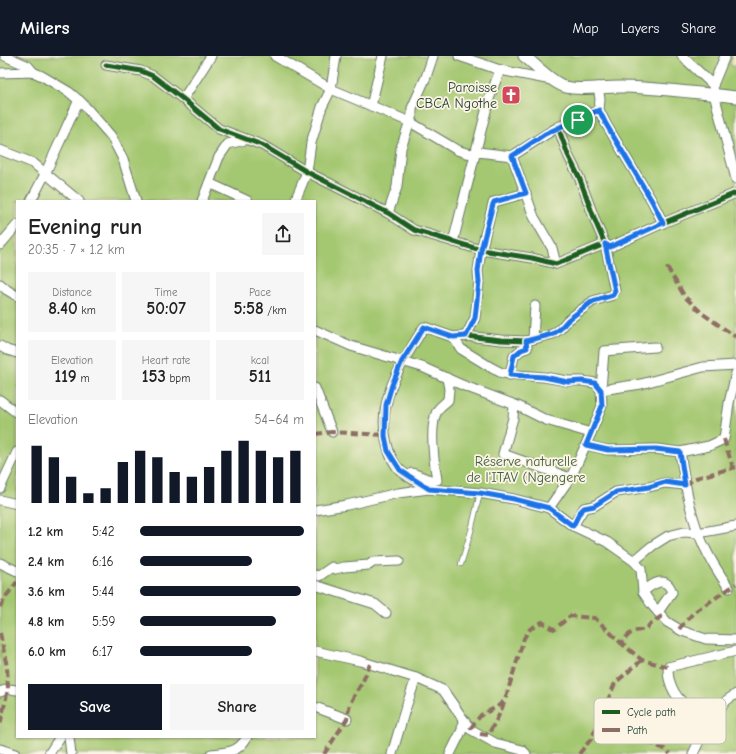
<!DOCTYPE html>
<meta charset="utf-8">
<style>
:root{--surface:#fff;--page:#f6f6f6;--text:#222;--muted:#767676;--accent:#111827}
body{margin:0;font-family:"Comic Neue",sans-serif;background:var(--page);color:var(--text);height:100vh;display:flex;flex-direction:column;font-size:15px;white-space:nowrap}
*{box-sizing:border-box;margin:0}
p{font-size:13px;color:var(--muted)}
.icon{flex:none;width:22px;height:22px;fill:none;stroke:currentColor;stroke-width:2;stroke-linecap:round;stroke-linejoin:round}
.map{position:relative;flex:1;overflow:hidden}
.drawer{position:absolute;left:16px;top:144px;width:300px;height:538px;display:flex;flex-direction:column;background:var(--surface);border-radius:0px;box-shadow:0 1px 3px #0004}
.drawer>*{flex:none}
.pin{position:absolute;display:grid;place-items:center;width:34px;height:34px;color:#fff;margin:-17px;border:2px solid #fff;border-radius:50%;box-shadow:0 1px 4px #0007}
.round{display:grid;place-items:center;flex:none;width:42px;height:42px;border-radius:0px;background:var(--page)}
.headline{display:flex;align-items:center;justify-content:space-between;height:68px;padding:0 12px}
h1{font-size:22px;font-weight:700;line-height:30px}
.figures{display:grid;grid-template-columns:repeat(3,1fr);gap:6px;height:68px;padding:4px 12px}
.figures div{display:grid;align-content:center;border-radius:0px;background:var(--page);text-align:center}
.figures b{font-size:17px;font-weight:700}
.figures small{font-size:11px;font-weight:400}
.figures p{font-size:11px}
.chart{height:112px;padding:8px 12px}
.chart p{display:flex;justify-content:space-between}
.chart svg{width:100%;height:72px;margin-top:4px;stroke:var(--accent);stroke-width:6}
.action{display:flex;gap:8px;margin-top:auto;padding:8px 12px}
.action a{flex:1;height:46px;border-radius:0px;background:var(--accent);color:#fff;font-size:16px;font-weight:700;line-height:46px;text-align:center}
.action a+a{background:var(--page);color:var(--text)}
ul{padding:0 12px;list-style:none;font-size:13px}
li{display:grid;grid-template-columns:64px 48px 1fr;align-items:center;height:30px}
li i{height:10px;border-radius:5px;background:var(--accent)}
header{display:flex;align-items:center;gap:24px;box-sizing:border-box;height:56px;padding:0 20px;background:var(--accent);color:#fff}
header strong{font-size:19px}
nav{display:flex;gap:22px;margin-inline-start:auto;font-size:14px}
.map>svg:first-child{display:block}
.green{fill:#a4c771;stroke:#628252;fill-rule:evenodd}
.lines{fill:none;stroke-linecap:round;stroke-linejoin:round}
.service-casing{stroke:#687766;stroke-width:6}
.minor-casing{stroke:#687766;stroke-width:11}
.tertiary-casing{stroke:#687766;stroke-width:13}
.service{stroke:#fff;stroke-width:4.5}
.minor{stroke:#fff;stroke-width:9}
.tertiary{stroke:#fff;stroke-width:11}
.quiet{stroke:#8d6e63;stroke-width:4;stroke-dasharray:8 4;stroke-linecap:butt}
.cycleway-casing{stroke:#fcf5e5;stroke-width:8}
.cycleway{stroke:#1b5e20;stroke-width:5}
.route-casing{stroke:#fff;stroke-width:8}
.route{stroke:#1a73e8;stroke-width:5}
.labels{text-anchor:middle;stroke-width:3.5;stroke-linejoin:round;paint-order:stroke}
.poi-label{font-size:14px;fill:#1f3d34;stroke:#fcf5e5;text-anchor:end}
.park-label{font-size:14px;fill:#406043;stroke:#fcf5e5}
.key{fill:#fcf5e5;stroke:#babeb0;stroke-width:1}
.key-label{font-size:11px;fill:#1f3d34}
</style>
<header>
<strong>Milers</strong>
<nav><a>Map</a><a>Layers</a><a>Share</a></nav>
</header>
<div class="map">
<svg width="736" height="698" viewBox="0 0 736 698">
<rect width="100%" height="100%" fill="#fcf5e5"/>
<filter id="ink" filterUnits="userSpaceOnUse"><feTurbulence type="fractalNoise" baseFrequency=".025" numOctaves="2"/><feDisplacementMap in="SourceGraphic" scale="8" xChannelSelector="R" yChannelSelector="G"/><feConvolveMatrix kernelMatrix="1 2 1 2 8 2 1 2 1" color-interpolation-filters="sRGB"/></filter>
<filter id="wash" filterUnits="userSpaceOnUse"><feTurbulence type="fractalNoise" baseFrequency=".012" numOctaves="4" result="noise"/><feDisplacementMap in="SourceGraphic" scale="16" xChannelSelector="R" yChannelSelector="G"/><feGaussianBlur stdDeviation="0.9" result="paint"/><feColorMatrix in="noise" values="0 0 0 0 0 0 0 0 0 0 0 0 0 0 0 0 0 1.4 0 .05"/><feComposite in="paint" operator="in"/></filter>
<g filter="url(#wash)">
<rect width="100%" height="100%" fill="#efe4c4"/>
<path class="green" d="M0,0H732L730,9L736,11V698H0ZM17,145H315V681H17Z"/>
</g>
<g filter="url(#ink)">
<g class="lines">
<defs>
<path id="service" d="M461,508L471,475L480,437"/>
<g id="minor">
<path d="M5,0L28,10L33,16"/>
<path d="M275,0L331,33L410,66L457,94L466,97L475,98L478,96L512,100L545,79L558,71L599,54"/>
<path d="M459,0L500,14L552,24"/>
<path d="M682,0L713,29L714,38L736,123"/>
<path d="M106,9L141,15L153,20L183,43L219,73L262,89L307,116L388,157L414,174L481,194L532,202L556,208L605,188L610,191L663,167L736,137"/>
<path d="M0,17L33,16L42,20L69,36L82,47L111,80L123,103L136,145"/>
<path d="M713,29L725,0"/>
<path d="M598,31L600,43L599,54L606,68L652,145L663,167"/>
<path d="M183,43L211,0"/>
<path d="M371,50L383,0"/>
<path d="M0,94L33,107L79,145"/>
<path d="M512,100L534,161L552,192L556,208"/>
<path d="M209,127L248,145"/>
<path d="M31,145L45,118L79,44"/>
<path d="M202,145L219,101L228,88L245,84"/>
<path d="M295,145L307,116L311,87L322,51L331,33L336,0"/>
<path d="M388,157L397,131L401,92L412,59V52L426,21L433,0"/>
<path d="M453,186L489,43L500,14"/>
<path d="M0,189L17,169"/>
<path d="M0,228L7,234L17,240"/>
<path d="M315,274L351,290L422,311L462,329L518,350L546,364L591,377"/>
<path d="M466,280L475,262L479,226L478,215L481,194L493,148L494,146L526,137"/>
<path d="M453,281L461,293L492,312L502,317L518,319L544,321L568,325H582L595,327L601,334L602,350L591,377L572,419L549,452"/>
<path d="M533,283L535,250"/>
<path d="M0,290L7,294L17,297"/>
<path d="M655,291L604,295L601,334L641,328L703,311L736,309"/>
<path d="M510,319L514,300L521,294L527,292L526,285"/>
<path d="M315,332L332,376"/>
<path d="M0,344L17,357"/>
<path d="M514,349L513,362L503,398L570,422"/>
<path d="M586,389L607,394L656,393L680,396L709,390L724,383L729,347L736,317"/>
<path d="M680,396C685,427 690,461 704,490C711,505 720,519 729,532"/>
<path d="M409,421L412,417L433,425L437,424C434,406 429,371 437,355C439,351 444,348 448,344L449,333L447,322"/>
<path d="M0,432L17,396"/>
<path d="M429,433C420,427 409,422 401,415C393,408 389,397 387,388C375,344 403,306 424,271L453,281L466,280L501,284L526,285L553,278L560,273L568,264L593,245L613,239L615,235L605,188L596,167L579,121L568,99L558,71"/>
<path d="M0,444L17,448"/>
<path d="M315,454L347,449L398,437L429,433L480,437L514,443L549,452L573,470L607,486L634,505L641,513L643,536L651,548L667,566L682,575L706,583L736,584"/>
<path d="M573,470L584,452L594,450L616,436L649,431L665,427L685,429"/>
<path d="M634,505L652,490L668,480L684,476L698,477L736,470"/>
<path d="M0,507L17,515"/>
<path d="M315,519L319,520L332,511L335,513L344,511L369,509L373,506L399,505"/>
<path d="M315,529L375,548L386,557"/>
<path d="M643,536C653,527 666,519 672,536L658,556"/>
<path d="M315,595L360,605L416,622L404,657L392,698"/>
<path d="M416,622L443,634L470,673L495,687L522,694L526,698"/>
<path d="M0,636L8,633L17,634"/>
<path d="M315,651L347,663"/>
<path d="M708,666C693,655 675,645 670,626C668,621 668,616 668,611L736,595"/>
<path d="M69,681L71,698"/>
<path d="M0,693L15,698"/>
<path d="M49,698L60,681"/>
<path d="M211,698C228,696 238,697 247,681"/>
<path d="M450,698L462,674L463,663"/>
<path d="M693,698L708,666L727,644L736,638"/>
</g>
<path id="tertiary" d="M524,0C536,9 552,27 566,31C581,35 607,30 624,31C661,32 698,37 736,41"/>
</defs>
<use href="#service" class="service-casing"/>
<use href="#minor" class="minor-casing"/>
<use href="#tertiary" class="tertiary-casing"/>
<use href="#service" class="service"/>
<use href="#minor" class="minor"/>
<use href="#tertiary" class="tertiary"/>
<g class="quiet">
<path d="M667,211L685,241L703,258L736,281"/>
<path d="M315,378L332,376L385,379"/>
<path d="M724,383L733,412"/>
<path d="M685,429L696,422L736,411"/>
<path d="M0,551L7,539L17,526"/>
<path d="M662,560L651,567L646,573C630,576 632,575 621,587L642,604L668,611"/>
<path d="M679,573L693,557L736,528"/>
<path d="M0,577L7,611L8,633L0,669"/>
<path d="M470,673L481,659L497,651L505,644L524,582L530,573L542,566L551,572L555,573L570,560L595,562L621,587"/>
<path d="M595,676L611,666L635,678L647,686L667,694L670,698"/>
<path d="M480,678L488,679L498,661L505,645"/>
<path d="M324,698L347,663L350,647L363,625L370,608"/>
<path d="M579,698L591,683L597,671L615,627L642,604"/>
</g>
<defs>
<g id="cycleway">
<path d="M106,9L141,15L153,20L183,43L219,73L262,89L307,116L388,157L414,174L481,194L532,202L556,208L605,188L610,191L663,167L736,137"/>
<path d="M429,433C420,427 409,422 401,415C393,408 389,397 387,388C375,344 403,306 424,271L453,281L466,280L501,284L526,285L553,278L560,273L568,264L593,245L613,239L615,235L605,188L596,167L579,121L568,99L558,71"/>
</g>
</defs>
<use href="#cycleway" class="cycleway-casing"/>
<use href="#cycleway" class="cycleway"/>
</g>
</g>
<g class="lines" filter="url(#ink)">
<defs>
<path id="route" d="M599,54L606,68L652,145L663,167L610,191L605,188L615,235L613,239L593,245L568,264L560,273L553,278L526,285L527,292L521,294L514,300L510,319L544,321L568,326L582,325L595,327L601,334L602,350L586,389L608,394L656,393L680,396L685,429L665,426L649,431L616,436L594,450L584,452L580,456L573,470L549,452L514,443L480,437L429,433L400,414L388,395L385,380L386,349L392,329L402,305L424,271L453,281L466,280L475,262L479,226L478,215L481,194L493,148L494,146L526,137L512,100L545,78L558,72Z"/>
</defs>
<use href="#route" class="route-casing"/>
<use href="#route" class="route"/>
</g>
<defs>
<symbol id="church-square" viewBox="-11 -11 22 22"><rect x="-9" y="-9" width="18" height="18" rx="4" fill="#d1495b" stroke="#fcf5e5"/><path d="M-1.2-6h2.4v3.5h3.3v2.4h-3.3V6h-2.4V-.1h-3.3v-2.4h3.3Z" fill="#fff"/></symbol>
</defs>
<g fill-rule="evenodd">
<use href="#church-square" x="500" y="28" width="22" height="22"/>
</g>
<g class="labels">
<g class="poi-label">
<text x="497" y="36">Paroisse<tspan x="497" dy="16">CBCA Ngothe</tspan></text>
</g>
<g class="park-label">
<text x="526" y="410">Réserve naturelle<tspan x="526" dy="16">de l'ITAV (Ngengere</tspan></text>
</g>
</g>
<rect x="594" y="642" width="132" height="46" rx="6" class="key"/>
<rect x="602" y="654" width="18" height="4" fill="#1b5e20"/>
<rect x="602" y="672" width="18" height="4" fill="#8d6e63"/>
<g class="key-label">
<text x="627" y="660">Cycle path</text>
<text x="627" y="678">Path</text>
</g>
</svg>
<div class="pin" style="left:578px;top:64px;background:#1e9e55"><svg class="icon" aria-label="arrive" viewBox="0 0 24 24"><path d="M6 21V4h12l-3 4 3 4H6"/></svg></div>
<section class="drawer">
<div class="headline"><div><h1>Evening run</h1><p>20:35 · 7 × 1.2 km</p></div><a class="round"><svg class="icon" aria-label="share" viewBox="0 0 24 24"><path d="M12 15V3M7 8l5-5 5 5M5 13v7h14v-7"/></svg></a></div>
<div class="figures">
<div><p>Distance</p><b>8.40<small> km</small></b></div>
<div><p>Time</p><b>50:07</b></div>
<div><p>Pace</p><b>5:58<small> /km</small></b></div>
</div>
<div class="figures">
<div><p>Elevation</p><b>119<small> m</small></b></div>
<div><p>Heart rate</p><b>153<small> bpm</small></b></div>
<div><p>kcal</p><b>511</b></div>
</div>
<div class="chart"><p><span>Elevation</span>54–64 m</p>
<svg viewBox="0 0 160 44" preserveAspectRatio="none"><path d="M5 44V9M15 44V16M25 44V28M35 44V38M45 44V35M55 44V19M65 44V12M75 44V16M85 44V25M95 44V28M105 44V22M115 44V12M125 44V6M135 44V12M145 44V16M155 44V12"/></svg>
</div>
<ul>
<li><b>1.2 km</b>5:42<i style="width:100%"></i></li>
<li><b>2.4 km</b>6:16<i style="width:68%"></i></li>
<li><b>3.6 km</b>5:44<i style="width:98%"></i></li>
<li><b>4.8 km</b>5:59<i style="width:83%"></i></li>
<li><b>6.0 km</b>6:17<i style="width:68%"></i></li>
</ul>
<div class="action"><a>Save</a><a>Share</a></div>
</section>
</div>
